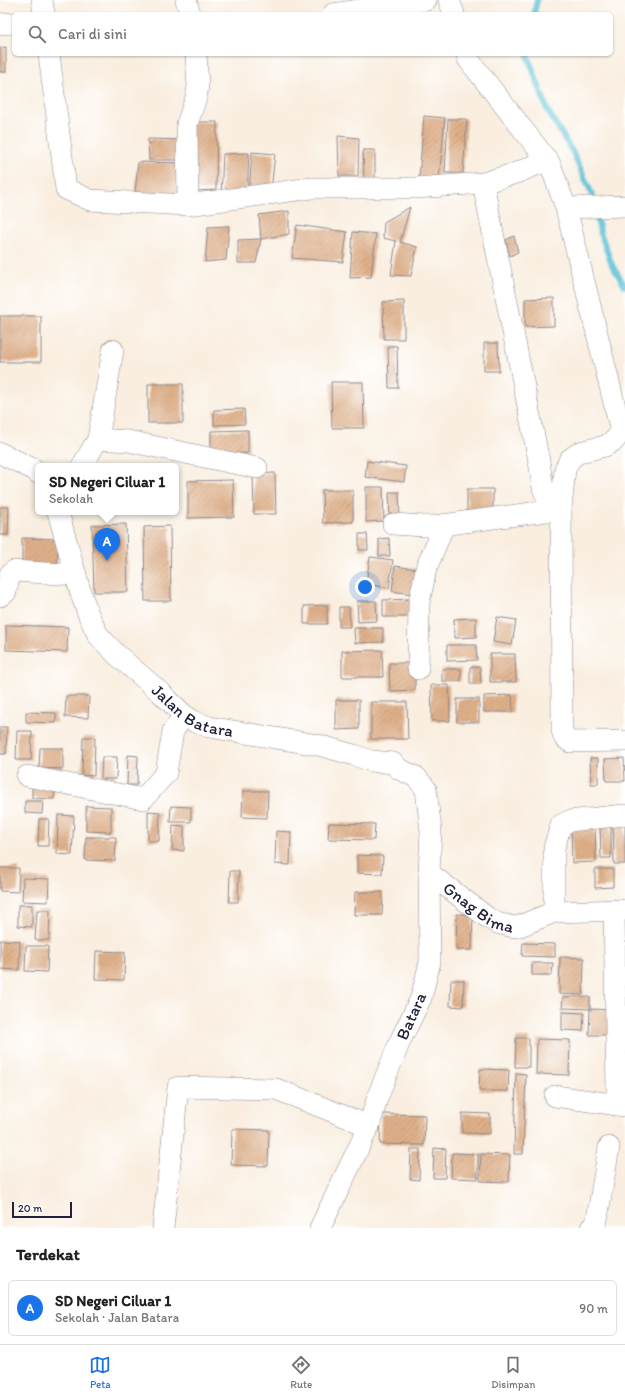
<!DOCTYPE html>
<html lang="id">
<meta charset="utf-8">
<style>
body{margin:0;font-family:Itim,sans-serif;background:#f2f2f2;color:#202124}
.scale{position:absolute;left:12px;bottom:10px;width:60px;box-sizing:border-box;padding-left:4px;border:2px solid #22223b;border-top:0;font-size:11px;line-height:14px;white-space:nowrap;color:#22223b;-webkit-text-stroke:3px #fff;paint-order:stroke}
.you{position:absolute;left:365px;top:587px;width:14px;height:14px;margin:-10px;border:3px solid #fff;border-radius:50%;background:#1a73e8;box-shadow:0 0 0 6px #1a73e833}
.badge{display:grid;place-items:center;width:26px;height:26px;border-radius:50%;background:#1a73e8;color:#fff;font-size:13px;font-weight:700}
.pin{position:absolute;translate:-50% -33px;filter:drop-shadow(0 1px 2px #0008)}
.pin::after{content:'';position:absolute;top:21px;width:14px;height:12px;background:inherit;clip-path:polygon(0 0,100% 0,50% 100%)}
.popup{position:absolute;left:35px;top:463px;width:144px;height:52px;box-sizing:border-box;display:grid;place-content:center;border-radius:6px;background:#fff;filter:drop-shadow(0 1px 3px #0005);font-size:13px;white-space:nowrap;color:#757577}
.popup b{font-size:15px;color:#202124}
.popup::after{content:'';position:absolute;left:50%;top:100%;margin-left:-8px;border:8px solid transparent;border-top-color:#fff}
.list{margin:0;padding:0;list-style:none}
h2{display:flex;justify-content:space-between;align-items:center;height:52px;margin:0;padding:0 16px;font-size:17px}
h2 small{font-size:13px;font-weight:400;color:#757577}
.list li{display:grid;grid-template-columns:26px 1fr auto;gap:12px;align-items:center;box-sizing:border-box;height:56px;margin:0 8px 8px;padding:0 8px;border:1px solid #e0e0e0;border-radius:6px}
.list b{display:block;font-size:15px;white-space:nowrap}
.list p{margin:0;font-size:13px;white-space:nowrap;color:#757577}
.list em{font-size:13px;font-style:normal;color:#757577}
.icon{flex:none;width:22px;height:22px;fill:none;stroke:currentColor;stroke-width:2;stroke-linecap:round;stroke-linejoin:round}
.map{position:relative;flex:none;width:625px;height:1228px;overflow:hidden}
.search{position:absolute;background:#fff;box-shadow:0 1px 3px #0004;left:12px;right:12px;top:12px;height:44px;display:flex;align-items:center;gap:10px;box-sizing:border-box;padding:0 14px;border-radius:6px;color:#757577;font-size:15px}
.sheet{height:116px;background:#fff}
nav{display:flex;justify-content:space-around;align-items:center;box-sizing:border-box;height:56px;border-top:1px solid #e0e0e0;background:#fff;font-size:11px;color:#757577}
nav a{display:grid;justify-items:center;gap:2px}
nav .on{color:#1a73e8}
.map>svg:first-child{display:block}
</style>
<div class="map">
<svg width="625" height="1228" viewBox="0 0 625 1228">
<defs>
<pattern id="building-hatch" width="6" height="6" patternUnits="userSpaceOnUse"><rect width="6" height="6" fill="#dfb089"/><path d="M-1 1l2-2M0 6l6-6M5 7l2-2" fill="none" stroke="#bf9777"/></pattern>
</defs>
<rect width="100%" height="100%" fill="#fff"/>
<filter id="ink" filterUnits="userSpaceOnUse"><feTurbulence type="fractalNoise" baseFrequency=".025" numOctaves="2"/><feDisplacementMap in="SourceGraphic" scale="8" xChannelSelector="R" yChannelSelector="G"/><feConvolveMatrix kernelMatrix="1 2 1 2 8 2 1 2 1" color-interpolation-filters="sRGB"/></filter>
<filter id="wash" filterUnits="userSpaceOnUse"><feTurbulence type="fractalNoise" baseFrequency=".012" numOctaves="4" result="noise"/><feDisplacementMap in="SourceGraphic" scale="16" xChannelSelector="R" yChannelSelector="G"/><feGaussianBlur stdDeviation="0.9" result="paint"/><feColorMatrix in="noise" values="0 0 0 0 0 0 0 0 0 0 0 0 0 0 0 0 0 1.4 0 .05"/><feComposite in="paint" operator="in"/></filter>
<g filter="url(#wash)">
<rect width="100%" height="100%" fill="#f9eedf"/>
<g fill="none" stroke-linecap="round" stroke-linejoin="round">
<g stroke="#57c0d4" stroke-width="6">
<polyline points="534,14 537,0"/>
<polyline points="527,54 548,111 573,153 591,192 600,232 612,265 625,286"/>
</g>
</g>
<g id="blocks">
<g fill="url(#building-hatch)">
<polygon points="6,47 6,72 0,72 0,48"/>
<polygon points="424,116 445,118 439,180 419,179"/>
<polygon points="448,119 467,119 463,173 445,173"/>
<polygon points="191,122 217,122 216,190 192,191"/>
<polygon points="338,136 359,138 358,176 339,176"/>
<polygon points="148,139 185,140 184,160 149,160"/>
<polygon points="363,150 375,150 375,179 364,179"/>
<polygon points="252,152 275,154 271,191 249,191"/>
<polygon points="249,153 247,197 221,197 223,154"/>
<polygon points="138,162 185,163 183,194 135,194"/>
<polygon points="410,207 400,242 417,247 411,276 391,275 396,241 383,238 384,222"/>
<polygon points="289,211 289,234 261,239 256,263 238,263 238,240 261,239 259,215"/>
<polygon points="297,225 347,232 343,262 292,258"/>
<polygon points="229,226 226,260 205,262 208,227"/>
<polygon points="353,232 376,234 371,277 350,278"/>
<polygon points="514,236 518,252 510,256 506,240"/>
<polygon points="554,298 554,326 525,327 525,299"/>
<polygon points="404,301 404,339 384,339 383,302"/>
<rect x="0" y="316" width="41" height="46"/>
<polygon points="484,343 498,343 499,371 484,371"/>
<polygon points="388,346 397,346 398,388 389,388"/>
<polygon points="331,382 363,382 364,428 332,428"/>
<rect x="148" y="384" width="35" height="39"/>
<polygon points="244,409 245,424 214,425 214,410"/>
<polygon points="248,430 248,453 211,454 211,431"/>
<polygon points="367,461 406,466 404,482 365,477"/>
<polygon points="275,473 276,514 254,514 253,474"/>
<polygon points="233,480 234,517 188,518 188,481"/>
<polygon points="366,487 383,487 384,521 366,522"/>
<polygon points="467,489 493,489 493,516 467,517"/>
<polygon points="322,490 353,490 353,522 323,523"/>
<polygon points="389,492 399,492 400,520 390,520"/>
<polygon points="0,507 9,507 8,535 0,535"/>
<polygon points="126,524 128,592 94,592 92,525"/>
<polygon points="170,526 171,601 145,601 144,527"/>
<polygon points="359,534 367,534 368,550 359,550"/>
<polygon points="22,538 58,539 57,567 22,566"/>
<polygon points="389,538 390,556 379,556 379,539"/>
<polygon points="370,557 393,560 389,588 366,584"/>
<polygon points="395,566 423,570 419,595 392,591"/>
<polygon points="415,599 415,617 383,617 383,600"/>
<polygon points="357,601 376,601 377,621 358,622"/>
<polygon points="327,605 327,624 304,624 304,606"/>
<polygon points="339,607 349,607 350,627 339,627"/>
<polygon points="497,617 516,620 512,645 493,642"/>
<polygon points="476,618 476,637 455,638 454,619"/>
<polygon points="6,625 68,627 67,652 6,650"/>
<polygon points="354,628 383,628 383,642 355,643"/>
<polygon points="447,645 476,645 477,660 447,661"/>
<polygon points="382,650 383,677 342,677 342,651"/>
<polygon points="490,654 515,654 516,682 490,682"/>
<polygon points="389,663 415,663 415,690 390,691"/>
<polygon points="470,667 480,667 481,684 470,684"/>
<rect x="442" y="669" width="19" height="12"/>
<polygon points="431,685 449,685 450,721 432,721"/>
<polygon points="512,695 513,712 484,712 484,696"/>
<polygon points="66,696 89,696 88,718 65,717"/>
<rect x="457" y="699" width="22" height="23"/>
<polygon points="336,700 359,700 359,729 336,730"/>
<polygon points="371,702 407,702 408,739 371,739"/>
<polygon points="26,712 56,713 56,723 26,722"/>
<polygon points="0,727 7,727 6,754 0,754"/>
<polygon points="17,731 32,731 31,760 16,760"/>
<polygon points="83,737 95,737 94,776 82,775"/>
<polygon points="40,748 63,748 63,769 39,768"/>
<polygon points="128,755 138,756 137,785 127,785"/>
<polygon points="102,757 117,757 116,779 101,779"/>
<polygon points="590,758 598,758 598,784 591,784"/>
<polygon points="624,758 625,781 606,781 605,759"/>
<polygon points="32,785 55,786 54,799 32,798"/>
<polygon points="243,791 268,791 267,818 242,817"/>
<polygon points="25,801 43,801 42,814 25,813"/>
<polygon points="86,806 111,807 111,832 86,831"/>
<polygon points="171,806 191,807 191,822 170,822"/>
<polygon points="148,811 160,812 159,841 148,841"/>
<polygon points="58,815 74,816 72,855 57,854"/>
<polygon points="39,819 49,819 48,846 38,846"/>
<polygon points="613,821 625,821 625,864 614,864"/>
<polygon points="329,823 375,824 374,840 328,839"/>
<polygon points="173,825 184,826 184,851 172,850"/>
<polygon points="600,825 611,825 611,858 601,858"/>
<polygon points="595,826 596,862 572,863 571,827"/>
<polygon points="276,831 291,832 290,865 275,864"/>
<polygon points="86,837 116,837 115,861 85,860"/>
<polygon points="357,855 383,856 382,874 357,873"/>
<polygon points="0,868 19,868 18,892 0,891"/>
<polygon points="595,869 613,869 613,887 595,888"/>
<polygon points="230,871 239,871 238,902 229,902"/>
<polygon points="23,878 49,879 48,902 22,901"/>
<polygon points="355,892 383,892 382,915 354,915"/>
<polygon points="18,905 32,905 32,927 18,926"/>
<polygon points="37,910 50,910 49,940 35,940"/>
<polygon points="457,914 473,915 472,950 456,950"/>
<polygon points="0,940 20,941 19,970 0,969"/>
<polygon points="523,943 555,944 555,957 522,956"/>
<polygon points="26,946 48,946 47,972 25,971"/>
<polygon points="96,951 125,952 124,980 95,979"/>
<polygon points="560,957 584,958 583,995 559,994"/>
<polygon points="532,963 553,963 552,975 532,975"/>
<polygon points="451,980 464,980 463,1007 450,1006"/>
<polygon points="563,997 590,997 590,1009 613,1010 612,1035 589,1035 590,1009 562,1008"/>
<polygon points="562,1012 584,1013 583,1031 562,1030"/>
<polygon points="516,1038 529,1038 529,1067 515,1067"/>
<polygon points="537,1039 570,1040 569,1075 536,1074"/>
<polygon points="480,1069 509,1070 508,1091 479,1091"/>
<polygon points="516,1073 526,1074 523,1154 514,1154"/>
<polygon points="462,1113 490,1114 490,1134 462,1133"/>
<polygon points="381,1114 425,1115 424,1145 380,1144"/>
<polygon points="232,1129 269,1130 268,1166 231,1165"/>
<polygon points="434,1148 446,1149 445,1178 433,1178"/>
<polygon points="411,1149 420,1149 419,1180 410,1179"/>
<polygon points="452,1153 478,1154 478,1179 451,1178"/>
<polygon points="481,1154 510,1155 509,1182 480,1181"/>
</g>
</g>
</g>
<g filter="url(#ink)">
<use href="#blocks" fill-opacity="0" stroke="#8e888d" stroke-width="1"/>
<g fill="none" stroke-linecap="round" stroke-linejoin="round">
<defs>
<g id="minor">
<polyline points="42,0 44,14"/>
<polyline points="186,0 190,14"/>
<polyline points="449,0 454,14"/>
<polyline points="333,14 426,0"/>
<polyline points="0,24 14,23"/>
<polyline points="49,54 66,189 90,200 188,205 311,188 416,188 483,183 516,173 548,160"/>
<polyline points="467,54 468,59 550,164 566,208 621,431 615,440 605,446 580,452 570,459 565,469 561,509 562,730 564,737 570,742 625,741"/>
<polyline points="483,183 539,461 543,488 552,509"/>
<polyline points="188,205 187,124 196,98 198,86 196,54"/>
<polyline points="566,208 625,206"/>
<polyline points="98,439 128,441 257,468"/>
<polyline points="0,453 35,470 38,473"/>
<polyline points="82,466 98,439 113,350"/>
<path id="s1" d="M58,512L81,594L89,616L98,635L116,654L160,692L184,715L195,722L209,727L318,745L354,755L371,761L393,763L399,769L416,777L426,789L431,831L429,873L430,962L421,998L400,1041L378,1096L369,1126L320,1228"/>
<polyline points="393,524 424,526 435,526 561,509"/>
<polyline points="0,596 6,592 10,574 14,571 76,575"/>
<polyline points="418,669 419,603 426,569 444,525"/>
<polyline points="27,776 143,799 166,773 173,731 184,715"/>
<path id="s2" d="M429,873L488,918L497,923L514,927L520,926L554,912L625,910"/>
<polyline points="614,911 617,1090 616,1105"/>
<polyline points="554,912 554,848 561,825 569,821 625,815"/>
<polyline points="555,1096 625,1106"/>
<polyline points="163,1228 178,1087 276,1089 369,1126"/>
<polyline points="591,1228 596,1225 609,1147"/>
</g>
</defs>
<use href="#minor" stroke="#8e888d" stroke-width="22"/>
<use href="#minor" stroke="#fff" stroke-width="21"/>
</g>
</g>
<g text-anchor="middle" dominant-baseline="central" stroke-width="3" stroke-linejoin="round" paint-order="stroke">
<g font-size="17" fill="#22223b" stroke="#fff">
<text stroke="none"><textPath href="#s1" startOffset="253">Jalan Batara</textPath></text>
<text stroke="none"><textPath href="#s2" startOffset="61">Gnag Bima</textPath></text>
<text transform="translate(411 1016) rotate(-66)">Batara</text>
</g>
</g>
</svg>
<div class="scale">20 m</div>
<div class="you"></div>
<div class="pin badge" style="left:107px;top:561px">A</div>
<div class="popup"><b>SD Negeri Ciluar 1</b>Sekolah</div>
<div class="search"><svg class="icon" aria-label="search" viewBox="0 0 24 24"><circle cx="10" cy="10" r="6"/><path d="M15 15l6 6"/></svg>Cari di sini</div>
</div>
<section class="sheet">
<h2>Terdekat<small></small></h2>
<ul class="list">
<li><span class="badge">A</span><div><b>SD Negeri Ciluar 1</b><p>Sekolah · Jalan Batara</p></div><em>90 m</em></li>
</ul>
</section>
<nav>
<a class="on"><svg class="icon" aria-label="map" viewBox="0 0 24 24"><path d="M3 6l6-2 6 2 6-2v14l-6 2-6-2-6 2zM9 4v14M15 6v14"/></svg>Peta</a>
<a><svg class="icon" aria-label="directions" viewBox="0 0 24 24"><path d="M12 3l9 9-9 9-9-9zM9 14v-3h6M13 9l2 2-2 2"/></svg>Rute</a>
<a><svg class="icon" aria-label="saved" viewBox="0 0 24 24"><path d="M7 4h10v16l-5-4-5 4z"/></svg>Disimpan</a>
</nav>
